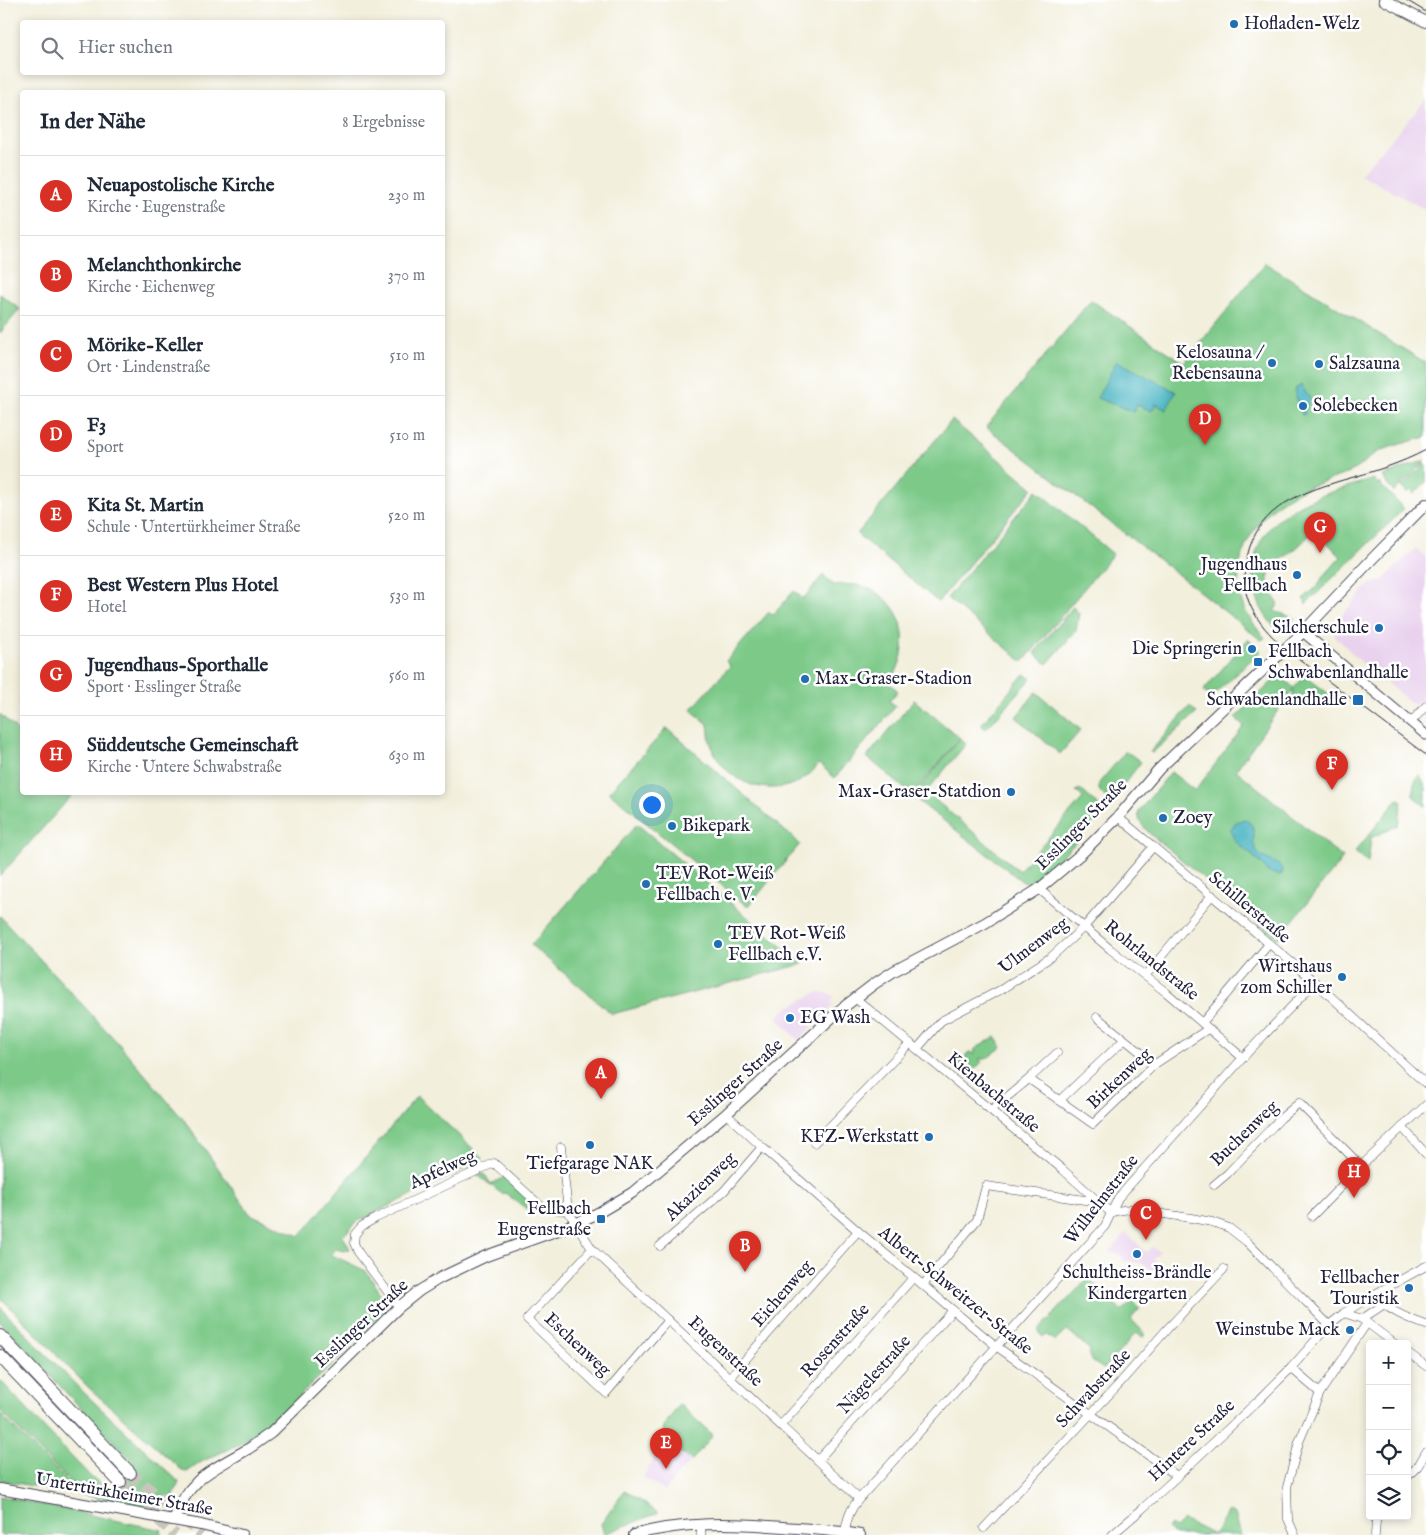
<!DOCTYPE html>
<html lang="de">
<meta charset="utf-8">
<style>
body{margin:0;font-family:"IM FELL English",serif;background:#f6f6f7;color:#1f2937}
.controls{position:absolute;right:15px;bottom:15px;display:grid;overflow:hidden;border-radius:5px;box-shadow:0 2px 8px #0003}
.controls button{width:45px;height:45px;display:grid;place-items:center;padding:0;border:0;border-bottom:1px solid #e0e1e3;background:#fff;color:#1f2937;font:25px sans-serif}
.you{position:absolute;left:651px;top:804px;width:18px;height:18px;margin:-12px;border:4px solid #fff;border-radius:50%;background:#1a73e8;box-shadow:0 0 0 8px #1a73e833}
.badge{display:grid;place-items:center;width:32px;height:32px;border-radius:50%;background:#d93025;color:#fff;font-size:16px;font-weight:700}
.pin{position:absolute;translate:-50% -41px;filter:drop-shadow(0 1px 2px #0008)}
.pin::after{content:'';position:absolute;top:26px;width:18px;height:15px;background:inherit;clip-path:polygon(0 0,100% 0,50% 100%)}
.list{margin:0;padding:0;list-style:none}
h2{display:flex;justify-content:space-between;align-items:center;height:65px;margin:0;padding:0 20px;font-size:21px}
h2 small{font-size:16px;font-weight:400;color:#747a83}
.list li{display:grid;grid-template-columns:32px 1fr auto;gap:15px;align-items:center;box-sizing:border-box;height:80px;padding:0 20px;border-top:1px solid #e0e1e3}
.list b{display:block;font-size:19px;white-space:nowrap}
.list p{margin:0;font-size:16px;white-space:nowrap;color:#747a83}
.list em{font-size:16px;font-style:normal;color:#747a83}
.icon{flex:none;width:28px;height:28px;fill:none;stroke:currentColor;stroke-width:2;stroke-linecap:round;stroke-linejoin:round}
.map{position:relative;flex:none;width:1426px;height:1535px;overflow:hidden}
.search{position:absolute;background:#fff;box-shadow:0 2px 8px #0003;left:20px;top:20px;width:425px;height:55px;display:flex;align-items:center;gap:12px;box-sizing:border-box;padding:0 18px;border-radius:5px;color:#747a83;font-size:19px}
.panel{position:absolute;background:#fff;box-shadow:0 2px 8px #0003;left:20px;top:90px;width:425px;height:705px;border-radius:5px}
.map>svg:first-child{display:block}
</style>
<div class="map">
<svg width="1426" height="1535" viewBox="0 0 1426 1535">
<rect width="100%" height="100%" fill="#fff"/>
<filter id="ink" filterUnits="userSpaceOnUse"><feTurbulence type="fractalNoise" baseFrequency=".02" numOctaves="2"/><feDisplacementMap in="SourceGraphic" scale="10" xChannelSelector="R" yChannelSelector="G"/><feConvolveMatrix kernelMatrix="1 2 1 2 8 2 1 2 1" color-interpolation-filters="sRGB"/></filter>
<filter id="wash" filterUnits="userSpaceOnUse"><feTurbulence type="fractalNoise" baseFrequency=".0096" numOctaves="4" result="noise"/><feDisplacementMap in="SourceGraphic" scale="20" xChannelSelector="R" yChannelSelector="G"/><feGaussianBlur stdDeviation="1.12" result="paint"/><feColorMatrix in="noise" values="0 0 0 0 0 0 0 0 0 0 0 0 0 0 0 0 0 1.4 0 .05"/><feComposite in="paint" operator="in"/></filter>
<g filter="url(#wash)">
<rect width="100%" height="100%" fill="#f2efdc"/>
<g fill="#e9d2ee">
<polygon points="1426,100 1426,210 1360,174"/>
<polygon points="1416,548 1426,558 1426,695 1415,706 1359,660 1337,638 1332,630 1332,626 1370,584 1383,580"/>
<polygon points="817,992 822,992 830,994 834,997 831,1002 834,1005 798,1040 778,1019 780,1014 789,1007"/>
<polygon points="1126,1233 1146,1252 1153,1247 1160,1252 1153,1259 1162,1269 1157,1274 1142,1263 1122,1260 1123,1257 1110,1251"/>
<polygon points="664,1441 692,1460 674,1479 665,1491 643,1477"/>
</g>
<g fill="#7cc988" stroke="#4f7662">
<path d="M1265,263L1426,363V437C1410,442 1393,445 1378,452C1369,456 1363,466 1354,470C1332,481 1308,484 1287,498C1251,520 1226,568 1245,610C1250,620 1257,629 1265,638L1261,640L1162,562L986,427L1091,300L1184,363Z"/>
<polygon points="0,294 20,309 0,333"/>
<polygon points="952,420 1033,488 938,602 857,534"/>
<polygon points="1426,460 1394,492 1388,486 1383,476"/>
<polygon points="1424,464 1426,466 1426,482 1414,494 1410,490 1407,493 1401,487"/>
<path d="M1374,479L1377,484L1379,483L1404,509L1306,604L1304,598L1318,586L1322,578L1341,557L1317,532L1314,531C1306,538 1299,547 1290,553C1268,569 1259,579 1279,604L1274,611L1295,618L1286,625L1274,626C1261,613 1253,593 1253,574C1254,509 1324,494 1374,479Z"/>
<polygon points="1037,490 1113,554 1023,662 947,598"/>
<path d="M823,575L834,585C844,584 855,584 865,587C907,602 914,650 889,683L898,691L889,701L896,706L835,778L819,764C814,770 808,776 802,780C769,799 725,783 712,747C709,740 709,732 708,724L691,710L730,666L726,661L769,612L773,615L794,591L803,599Z"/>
<polygon points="1073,607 1079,613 1076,631 1047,664 1034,653"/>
<polygon points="1248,639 1261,651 1211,697 1203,691"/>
<polygon points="1024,674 1031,679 986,729 981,725"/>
<path d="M1279,675L1294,688L1305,676L1341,703L1340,705C1338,703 1336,701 1333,700C1325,695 1307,700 1301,706L1293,700V689L1236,770L1343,858L1278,939L1150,834C1144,827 1137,822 1139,811L1171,772L1195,791L1244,726L1235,718Z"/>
<polygon points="1036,692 1081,730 1060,754 1016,717"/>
<polygon points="914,700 960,738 912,795 867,757"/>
<polygon points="1190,706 1197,713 1152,753 1150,752"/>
<polygon points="0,714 22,735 22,792 74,793 0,876"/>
<polygon points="667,728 800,844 748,907 609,792"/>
<path d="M960,738L966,744L926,792L1019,871L1083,798L1076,791L1080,789L1098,805L1100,808C1101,825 1043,873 1028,883L1023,882L913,797Z"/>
<path d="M1126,751L1141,762L1112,800C1104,797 1097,792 1099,783Z"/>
<path d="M1420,775L1426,788V800L1424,801L1426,803V807L1413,796C1412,789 1414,779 1420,775Z"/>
<polygon points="1398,799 1401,800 1402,802 1398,825 1371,838 1368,863 1355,852"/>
<polygon points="637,824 803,964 612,1014 531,945"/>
<polygon points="0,916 118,1043 188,1125 250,1214 300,1236 417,1096 483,1158 480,1162 358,1221 343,1236 350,1249 344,1251 335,1249 332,1255 366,1271 384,1298 386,1309 336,1361 275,1419 244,1442 203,1461 187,1472 183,1471 88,1387 0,1297"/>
<polygon points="995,1037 1002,1047 986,1059 979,1059 982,1062 969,1075 956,1064 970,1052 974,1055 975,1049"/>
<polygon points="479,1172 485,1175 491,1184 506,1176 538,1207 531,1212 505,1193 502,1194 475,1173"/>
<path d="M1088,1278L1122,1311L1133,1301L1140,1308L1131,1319L1146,1335L1143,1337L1136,1333L1104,1369C1096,1364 1086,1360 1090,1350L1070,1332L1066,1331L1055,1341L1047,1335L1043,1337L1038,1331Z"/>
<path d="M0,1307L79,1388L179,1482C173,1497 171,1509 152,1509L83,1495L0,1411V1380L45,1429L91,1477L108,1488L118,1489L134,1473L133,1461L103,1432L0,1322Z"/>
<polygon points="679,1404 713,1435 692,1460 662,1440 664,1426"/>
<polygon points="0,1414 81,1495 0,1480"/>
<polygon points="625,1490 658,1513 604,1534 601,1524"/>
<polygon points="0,1496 162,1530 160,1535 0,1535"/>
<polygon points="1229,1511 1235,1514 1241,1535 1175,1535 1167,1529 1170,1525 1175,1528 1183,1520 1214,1535"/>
</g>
<g fill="#45b3c1" stroke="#346a7e">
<polygon points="1117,361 1176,392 1166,410 1156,404 1152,411 1137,405 1134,412 1097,398"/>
<polygon points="1301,385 1310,399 1304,412 1305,414 1302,415 1294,390"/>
<path d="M1245,819C1261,830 1250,837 1255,848C1261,862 1275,858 1283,870L1282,874L1278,875L1267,872L1262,864L1235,841L1230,830L1236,822Z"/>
</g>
</g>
<g filter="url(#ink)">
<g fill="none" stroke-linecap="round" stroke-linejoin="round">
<g stroke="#c8c6bc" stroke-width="12" stroke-dasharray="12 6" stroke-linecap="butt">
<polyline points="130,1473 202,1535"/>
<polyline points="120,1482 175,1535"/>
</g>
<defs>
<g id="minor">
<polyline points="1411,722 1426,706"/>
<polyline points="1118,817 1315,982 1426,1084"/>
<polyline points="1039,889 1110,949 1167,993 1243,1058"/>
<polyline points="1146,975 1212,895"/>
<polyline points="855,998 1062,1169 1110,1212 1130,1209 1191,1218 1212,1222 1229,1228 1247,1242 1329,1325"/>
<polyline points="1097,1017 1155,1064"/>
<polyline points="1202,1023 1269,944"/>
<polyline points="917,1049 941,1021 1002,989 1051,957 1085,926 1153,847"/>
<polyline points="1029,1079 1093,1124 1155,1064 1208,1029"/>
<polyline points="1060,1100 1124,1040"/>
<polyline points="991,1110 1029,1079 1057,1053"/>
<polyline points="726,1114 762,1147 858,1231 996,1346 1177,1476"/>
<polyline points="1402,1127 1426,1154"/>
<polyline points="814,1143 910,1043"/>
<polyline points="561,1147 568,1211"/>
<polyline points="1214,1185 1227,1174 1281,1118 1299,1103 1361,1166"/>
<polyline points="1312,1216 1361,1166 1426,1105"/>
<polyline points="660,1246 724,1191 762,1147"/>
<polyline points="592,1249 527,1319 606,1393 668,1320"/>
<polyline points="923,1285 977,1220 986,1186 1099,1202"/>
<path d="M1373,1295C1388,1310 1406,1318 1426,1325"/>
<polyline points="399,1307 358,1252 354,1243 355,1234 362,1226 376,1218 494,1163 543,1208 568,1211 592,1249 859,1499"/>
<polyline points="1344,1313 1362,1319 1395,1344"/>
<polyline points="1362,1319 1383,1305"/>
<polyline points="1407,1352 1426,1366"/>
<polyline points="1291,1368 1320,1393"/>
<polyline points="730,1377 858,1231"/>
<polyline points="781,1425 913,1278"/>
<polyline points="818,1460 953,1310"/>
<polyline points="1407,1477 1418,1466 1426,1452"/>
<polyline points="984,1528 1119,1384 1168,1328 1224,1269"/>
<path d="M845,1532C847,1519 850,1509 859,1499L1105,1226L1118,1198L1249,1051L1315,982"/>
<polyline points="701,1535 701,1524"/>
<polyline points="1112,1535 1141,1510 1260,1399 1291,1368 1329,1325 1344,1313 1373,1295 1426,1266"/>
<polyline points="1295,1535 1288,1519 1287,1487 1299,1442 1320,1393 1367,1323"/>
<polyline points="1375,1535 1376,1521 1378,1516"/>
</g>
<polyline id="tertiary" points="1303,632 1426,735"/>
<g id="secondary">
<polyline points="1384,0 1426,22"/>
<polyline points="0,1489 201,1525 242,1535"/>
<path d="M174,1520C188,1478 212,1470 248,1449C256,1444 263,1438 271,1433L399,1307L419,1291L440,1278L486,1256L575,1224L598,1213L632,1193L726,1114L840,1010L874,984L894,971L985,923L1039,889L1082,853L1118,817L1159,769L1303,632L1373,558L1426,504"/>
<path d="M634,1535C682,1521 734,1523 783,1527C809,1529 834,1530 860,1535"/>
</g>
<g id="trunk">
<polyline points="0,1336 130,1473"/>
<polyline points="0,1356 120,1482"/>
</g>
</defs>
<use href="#minor" stroke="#414153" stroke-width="9"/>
<use href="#tertiary" stroke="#414153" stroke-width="11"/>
<use href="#secondary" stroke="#414153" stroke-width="12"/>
<use href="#trunk" stroke="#414153" stroke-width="14"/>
<use href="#minor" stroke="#fff" stroke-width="8"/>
<use href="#tertiary" stroke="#fff" stroke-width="9"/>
<use href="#secondary" stroke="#fff" stroke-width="10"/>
<use href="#trunk" stroke="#fff" stroke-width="12"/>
<g stroke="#22223b" stroke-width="1">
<polyline points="1406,0 1426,12"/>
<path d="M1426,450C1400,464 1372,472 1343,480C1294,495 1253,509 1245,568C1240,602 1262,629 1286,649L1426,755"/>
</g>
</g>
</g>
<g fill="#1f6fb2" stroke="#fff" stroke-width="2">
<circle cx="1234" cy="24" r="5"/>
<circle cx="1272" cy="363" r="5"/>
<circle cx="1319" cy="364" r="5"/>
<circle cx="1303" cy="406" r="5"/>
<circle cx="1297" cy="575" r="5"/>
<circle cx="1379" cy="628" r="5"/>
<circle cx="1252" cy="649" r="5"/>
<rect x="1253" y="657" width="10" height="10" rx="2.5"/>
<circle cx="805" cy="679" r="5"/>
<rect x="1352" y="694" width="12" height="12" rx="2.5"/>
<circle cx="1011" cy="792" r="5"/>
<circle cx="1163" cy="818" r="5"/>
<circle cx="672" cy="826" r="5"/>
<circle cx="646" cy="884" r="5"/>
<circle cx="718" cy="944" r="5"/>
<circle cx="1342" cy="977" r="5"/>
<circle cx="790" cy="1018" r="5"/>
<circle cx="929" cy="1137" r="5"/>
<circle cx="590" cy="1145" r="5"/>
<rect x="596" y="1214" width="10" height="10" rx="2.5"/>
<circle cx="1137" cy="1254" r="5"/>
<circle cx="1409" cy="1288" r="5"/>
<circle cx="1350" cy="1330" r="5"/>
</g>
<g text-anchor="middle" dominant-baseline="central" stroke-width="5" stroke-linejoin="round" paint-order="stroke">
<g font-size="18" fill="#22223b" stroke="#fff" text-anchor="end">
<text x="1244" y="24" text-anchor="start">Hofladen-Welz</text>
<text x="1262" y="353">Kelosauna /<tspan x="1262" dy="21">Rebensauna</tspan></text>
<text x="1329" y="364" text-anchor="start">Salzsauna</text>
<text x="1313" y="406" text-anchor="start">Solebecken</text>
<text x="1287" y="565">Jugendhaus<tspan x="1287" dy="21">Fellbach</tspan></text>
<text x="1369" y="628">Silcherschule</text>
<text x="1242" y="649">Die Springerin</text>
<text x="1268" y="652" text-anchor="start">Fellbach<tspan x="1268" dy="21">Schwabenlandhalle</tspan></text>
<text x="815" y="679" text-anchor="start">Max-Graser-Stadion</text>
<text x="1347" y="700">Schwabenlandhalle</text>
<text x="1001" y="792">Max-Graser-Statdion</text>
<text x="1173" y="818" text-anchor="start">Zoey</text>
<text x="682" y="826" text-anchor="start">Bikepark</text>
<text x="656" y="874" text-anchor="start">TEV Rot-Weiß<tspan x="656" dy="21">Fellbach e. V.</tspan></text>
<text x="728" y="934" text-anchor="start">TEV Rot-Weiß<tspan x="728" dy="21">Fellbach e.V.</tspan></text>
<text x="1332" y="967">Wirtshaus<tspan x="1332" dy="21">zom Schiller</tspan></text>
<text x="800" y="1018" text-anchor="start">EG Wash</text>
<text x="919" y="1137">KFZ-Werkstatt</text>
<text x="590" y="1164" text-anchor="middle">Tiefgarage NAK</text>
<text x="591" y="1209">Fellbach<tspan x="591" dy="21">Eugenstraße</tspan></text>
<text x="1137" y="1273" text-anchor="middle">Schultheiss-Brändle<tspan x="1137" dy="21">Kindergarten</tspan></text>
<text x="1399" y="1278">Fellbacher<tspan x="1399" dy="21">Touristik</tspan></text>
<text x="1340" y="1330">Weinstube Mack</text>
</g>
<g font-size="18" fill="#22223b" stroke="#fff">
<text transform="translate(1082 825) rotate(-45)">Esslinger Straße</text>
<text transform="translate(1249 908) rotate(40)">Schillerstraße</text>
<text transform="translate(1034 946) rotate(-37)">Ulmenweg</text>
<text transform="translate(1151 961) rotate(39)">Rohrlandstraße</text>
<text transform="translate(1120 1079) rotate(-43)">Birkenweg</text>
<text transform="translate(736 1083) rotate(-42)">Esslinger Straße</text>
<text transform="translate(993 1093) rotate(40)">Kienbachstraße</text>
<text transform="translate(1245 1134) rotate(-44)">Buchenweg</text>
<text transform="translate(443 1170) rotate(-25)">Apfelweg</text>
<text transform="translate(701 1187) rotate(-44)">Akazienweg</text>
<text transform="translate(1102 1200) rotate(-52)">Wilhelmstraße</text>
<text transform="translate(955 1291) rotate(39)">Albert-Schweitzer-Straße</text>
<text transform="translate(783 1294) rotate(-49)">Eichenweg</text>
<text transform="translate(362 1324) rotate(-43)">Esslinger Straße</text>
<text transform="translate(836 1341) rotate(-48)">Rosenstraße</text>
<text transform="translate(577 1345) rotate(43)">Eschenweg</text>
<text transform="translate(725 1352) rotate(43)">Eugenstraße</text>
<text transform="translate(875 1375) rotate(-48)">Nägelestraße</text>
<text transform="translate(1094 1389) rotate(-47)">Schwabstraße</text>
<text transform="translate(1192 1441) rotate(-43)">Hintere Straße</text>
<text transform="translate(124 1495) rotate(10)">Untertürkheimer Straße</text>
</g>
</g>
</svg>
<div class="controls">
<button>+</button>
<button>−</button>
<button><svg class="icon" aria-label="locate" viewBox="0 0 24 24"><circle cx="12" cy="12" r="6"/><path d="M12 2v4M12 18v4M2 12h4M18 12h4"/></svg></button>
<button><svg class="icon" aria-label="layers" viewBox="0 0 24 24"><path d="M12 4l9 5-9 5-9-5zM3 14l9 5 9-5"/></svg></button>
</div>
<div class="you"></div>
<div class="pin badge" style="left:601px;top:1099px">A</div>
<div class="pin badge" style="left:745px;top:1272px">B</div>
<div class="pin badge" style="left:1146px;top:1240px">C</div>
<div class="pin badge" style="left:1205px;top:445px">D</div>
<div class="pin badge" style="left:666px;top:1469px">E</div>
<div class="pin badge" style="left:1332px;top:790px">F</div>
<div class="pin badge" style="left:1320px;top:553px">G</div>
<div class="pin badge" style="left:1354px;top:1198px">H</div>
<div class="search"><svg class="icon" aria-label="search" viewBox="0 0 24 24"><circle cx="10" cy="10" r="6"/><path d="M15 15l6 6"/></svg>Hier suchen</div>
<section class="panel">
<h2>In der Nähe<small>8 Ergebnisse</small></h2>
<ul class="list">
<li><span class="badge">A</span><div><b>Neuapostolische Kirche</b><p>Kirche · Eugenstraße</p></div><em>230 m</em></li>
<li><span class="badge">B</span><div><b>Melanchthonkirche</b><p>Kirche · Eichenweg</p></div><em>370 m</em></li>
<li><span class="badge">C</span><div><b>Mörike-Keller</b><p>Ort · Lindenstraße</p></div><em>510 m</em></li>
<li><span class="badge">D</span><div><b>F3</b><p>Sport</p></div><em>510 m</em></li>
<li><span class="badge">E</span><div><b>Kita St. Martin</b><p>Schule · Untertürkheimer Straße</p></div><em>520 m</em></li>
<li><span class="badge">F</span><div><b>Best Western Plus Hotel</b><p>Hotel</p></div><em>530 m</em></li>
<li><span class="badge">G</span><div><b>Jugendhaus-Sporthalle</b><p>Sport · Esslinger Straße</p></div><em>560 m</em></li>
<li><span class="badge">H</span><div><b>Süddeutsche Gemeinschaft</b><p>Kirche · Untere Schwabstraße</p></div><em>630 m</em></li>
</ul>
</section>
</div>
